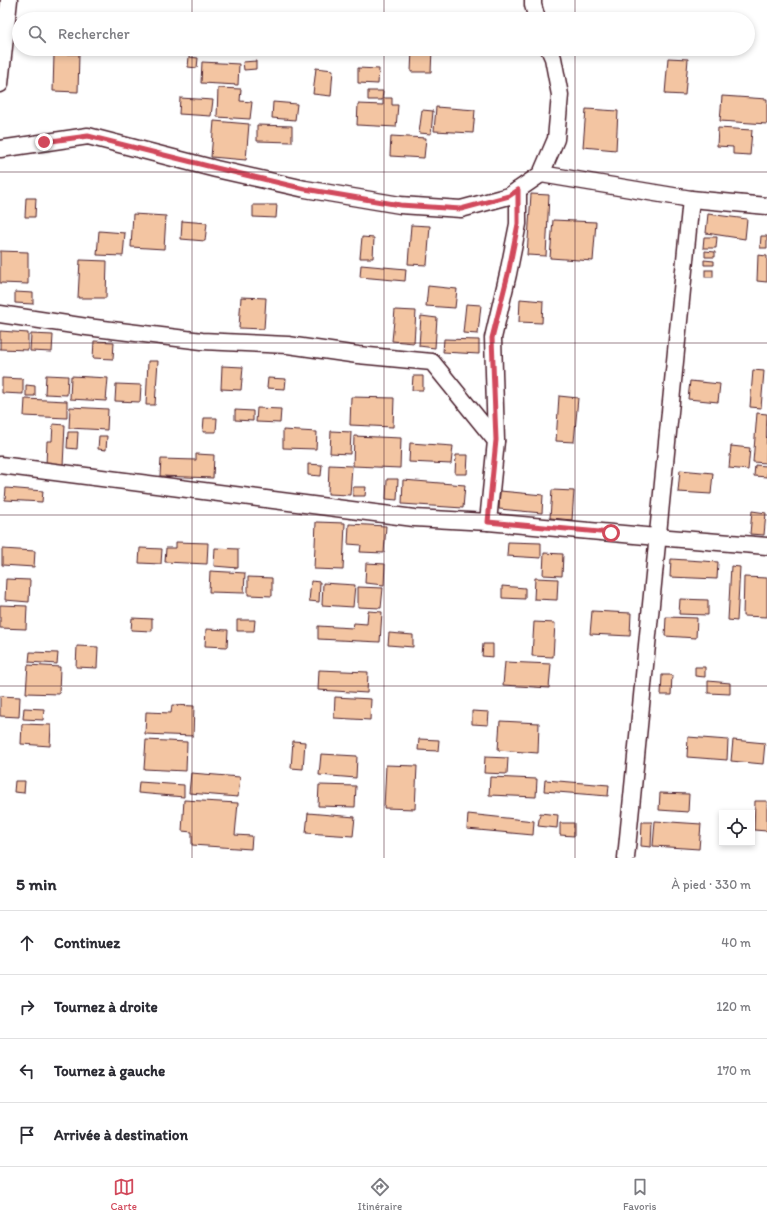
<!DOCTYPE html>
<html lang="fr">
<meta charset="utf-8">
<style>
body{margin:0;font-family:Itim,sans-serif;background:#f7f7f7;color:#2b2b33}
.controls{position:absolute;right:12px;bottom:12px;display:grid;overflow:hidden;border-radius:0px;box-shadow:0 2px 6px #0003}
.controls button{width:36px;height:36px;display:grid;place-items:center;padding:0;border:0;border-bottom:1px solid #e1e1e2;background:#fff;color:#2b2b33;font:20px sans-serif}
.stop{position:absolute;width:12px;height:12px;margin:-9px;border:3px solid #d1495b;border-radius:50%;background:#fff}
.stop.end{background:#d1495b;border-color:#fff;box-shadow:0 1px 4px #0008}
.list{margin:0;padding:0;list-style:none}
h2{display:flex;justify-content:space-between;align-items:center;height:52px;margin:0;padding:0 16px;font-size:17px}
h2 small{font-size:13px;font-weight:400;color:#7c7c81}
.list li{display:grid;grid-template-columns:26px 1fr auto;gap:12px;align-items:center;box-sizing:border-box;height:64px;padding:0 16px;border-top:1px solid #e1e1e2}
.list b{display:block;font-size:15px;white-space:nowrap}
.list em{font-size:13px;font-style:normal;color:#7c7c81}
.icon{flex:none;width:22px;height:22px;fill:none;stroke:currentColor;stroke-width:2;stroke-linecap:round;stroke-linejoin:round}
.map{position:relative;flex:none;width:767px;height:858px;overflow:hidden}
.search{position:absolute;background:#fff;box-shadow:0 2px 6px #0003;left:12px;right:12px;top:12px;height:44px;display:flex;align-items:center;gap:10px;box-sizing:border-box;padding:0 14px;border-radius:22px;color:#7c7c81;font-size:15px}
.sheet{height:308px;background:#fff}
nav{display:flex;justify-content:space-around;align-items:center;box-sizing:border-box;height:56px;border-top:1px solid #e1e1e2;background:#fff;font-size:11px;color:#7c7c81}
nav a{display:grid;justify-items:center;gap:2px}
nav .on{color:#d1495b}
.map>svg:first-child{display:block}
</style>
<div class="map">
<svg width="767" height="858" viewBox="0 0 767 858">
<rect width="100%" height="100%" fill="#fff"/>
<filter id="ink" filterUnits="userSpaceOnUse"><feTurbulence type="fractalNoise" baseFrequency=".025" numOctaves="2"/><feDisplacementMap in="SourceGraphic" scale="8" xChannelSelector="R" yChannelSelector="G"/><feConvolveMatrix kernelMatrix="1 2 1 2 8 2 1 2 1" color-interpolation-filters="sRGB"/></filter>
<g filter="url(#ink)">
<g fill="#f3c5a2" stroke="#4a1f2b">
<polygon points="368,13 428,17 428,19 368,19"/>
<polygon points="266,16 308,17 307,19 266,19"/>
<polygon points="188,49 203,49 203,54 188,53"/>
<polygon points="412,49 432,49 431,72 411,72"/>
<polygon points="54,54 79,54 78,92 53,91"/>
<polygon points="189,57 198,58 197,68 188,67"/>
<polygon points="668,58 688,59 685,95 665,94"/>
<polygon points="256,61 256,69 244,70 243,62"/>
<polygon points="202,62 239,64 238,85 201,83"/>
<polygon points="316,68 333,70 331,96 313,94"/>
<polygon points="358,68 379,69 378,84 358,83"/>
<polygon points="218,88 241,89 240,101 252,102 250,119 217,117"/>
<polygon points="368,91 383,91 382,100 368,100"/>
<polygon points="722,96 767,99 767,124 720,121"/>
<polygon points="180,98 213,100 211,116 179,114"/>
<polygon points="383,98 392,98 392,105 398,105 396,127 357,125 358,104 383,105"/>
<polygon points="273,102 297,104 295,120 272,118"/>
<polygon points="436,107 475,110 473,133 434,131"/>
<polygon points="586,109 618,111 616,150 583,147"/>
<polygon points="422,110 433,111 431,134 419,133"/>
<polygon points="214,121 249,124 246,160 211,157"/>
<polygon points="257,125 292,126 292,142 257,141"/>
<polygon points="718,128 752,130 750,155 733,154 733,147 717,146"/>
<polygon points="391,136 426,138 424,158 390,156"/>
<polygon points="531,194 549,195 546,256 527,255"/>
<polygon points="26,198 36,198 35,217 25,217"/>
<polygon points="253,205 277,205 276,218 253,217"/>
<polygon points="133,214 166,216 164,249 131,247"/>
<polygon points="708,214 747,219 745,239 706,233"/>
<polygon points="553,220 596,222 593,261 550,258"/>
<polygon points="182,221 207,223 205,241 181,239"/>
<polygon points="411,225 430,226 427,265 408,264"/>
<polygon points="99,231 125,233 123,256 97,255"/>
<polygon points="761,236 767,236 767,248 760,248"/>
<polygon points="362,237 374,238 373,258 360,258"/>
<polygon points="704,237 717,237 716,248 703,248"/>
<polygon points="0,251 28,252 28,284 0,283"/>
<polygon points="705,251 715,252 715,257 705,257"/>
<polygon points="758,255 767,256 767,282 757,281"/>
<polygon points="80,260 107,261 106,298 78,298"/>
<polygon points="704,260 714,261 714,265 704,265"/>
<polygon points="361,265 406,269 405,281 360,277"/>
<rect x="705" y="270" width="8" height="7"/>
<polygon points="428,286 457,289 455,308 426,306"/>
<polygon points="15,292 33,293 33,304 15,303"/>
<polygon points="241,297 266,298 264,329 239,328"/>
<polygon points="520,299 543,301 542,323 519,322"/>
<polygon points="466,304 481,305 478,334 463,333"/>
<polygon points="395,310 416,311 414,343 392,341"/>
<polygon points="421,316 437,318 435,348 419,346"/>
<polygon points="0,331 28,333 28,350 0,349"/>
<polygon points="31,334 53,335 52,352 30,351"/>
<polygon points="444,339 479,340 479,354 443,352"/>
<polygon points="94,341 114,342 113,359 93,358"/>
<polygon points="148,361 158,361 155,405 146,405"/>
<polygon points="222,366 243,367 241,390 221,389"/>
<polygon points="753,370 764,371 761,408 750,407"/>
<polygon points="46,375 68,376 67,395 45,394"/>
<polygon points="71,376 108,378 106,401 70,399"/>
<polygon points="413,376 423,376 423,390 412,390"/>
<polygon points="2,378 23,379 23,394 2,393"/>
<polygon points="268,378 286,379 285,389 267,388"/>
<polygon points="690,381 720,384 718,402 688,399"/>
<polygon points="116,384 141,385 140,402 115,401"/>
<polygon points="26,385 35,386 35,396 26,396"/>
<polygon points="559,396 578,398 574,442 556,441"/>
<polygon points="351,397 394,398 393,427 350,425"/>
<polygon points="25,399 67,401 67,418 24,416"/>
<polygon points="70,407 108,409 107,430 69,428"/>
<polygon points="257,408 281,409 280,423 256,422"/>
<polygon points="235,410 253,411 253,421 235,420"/>
<polygon points="757,413 767,414 766,463 753,462"/>
<polygon points="204,418 217,418 216,432 203,432"/>
<polygon points="53,424 65,425 63,466 46,465 47,441 52,441"/>
<polygon points="283,430 317,432 316,449 283,448"/>
<polygon points="331,431 351,432 350,454 330,453"/>
<polygon points="68,432 78,432 77,449 67,448"/>
<polygon points="99,436 107,436 106,450 98,449"/>
<polygon points="354,436 401,438 400,468 353,466"/>
<polygon points="410,443 453,446 451,464 409,462"/>
<polygon points="731,446 750,448 748,470 729,468"/>
<polygon points="196,454 214,455 213,478 160,476 161,459 196,460"/>
<polygon points="456,455 468,455 467,474 455,474"/>
<polygon points="308,464 322,465 321,476 308,475"/>
<polygon points="329,465 352,466 350,495 328,494"/>
<polygon points="755,465 767,466 767,477 754,476"/>
<polygon points="680,470 713,473 711,494 678,492"/>
<polygon points="387,479 398,479 397,500 386,499"/>
<polygon points="403,480 465,485 463,508 402,504"/>
<polygon points="353,487 366,487 365,496 353,496"/>
<polygon points="6,488 43,491 42,502 5,500"/>
<polygon points="552,490 574,491 572,520 550,518"/>
<polygon points="500,491 543,495 542,513 499,509"/>
<polygon points="752,511 766,513 764,535 750,534"/>
<polygon points="316,522 345,523 343,570 314,569"/>
<polygon points="349,524 386,526 384,553 360,552 361,545 348,544"/>
<polygon points="176,542 208,543 207,564 165,562 166,548 176,548"/>
<polygon points="508,542 541,543 541,558 507,556"/>
<polygon points="140,548 162,549 161,564 139,563"/>
<polygon points="215,548 238,549 238,568 214,566"/>
<polygon points="2,549 35,551 34,567 2,565"/>
<polygon points="544,553 563,554 562,576 543,575"/>
<polygon points="671,559 718,562 717,579 670,577"/>
<polygon points="366,563 385,564 384,585 365,583"/>
<polygon points="731,566 740,567 737,621 728,620"/>
<polygon points="210,571 245,573 244,593 209,592"/>
<polygon points="248,577 272,578 272,596 248,595"/>
<polygon points="744,577 767,578 767,617 743,616"/>
<polygon points="535,578 558,579 557,600 534,599"/>
<polygon points="6,579 30,580 29,602 5,600"/>
<polygon points="311,581 320,582 319,602 309,601"/>
<polygon points="323,583 355,585 353,607 322,605"/>
<polygon points="502,586 525,588 525,599 502,598"/>
<polygon points="358,587 383,588 381,608 358,607"/>
<polygon points="680,599 708,600 708,615 679,614"/>
<polygon points="0,605 27,606 26,629 0,628"/>
<polygon points="368,611 382,612 380,642 318,639 318,626 353,628 354,623 367,624"/>
<polygon points="592,611 631,613 630,636 590,634"/>
<polygon points="666,617 697,618 696,638 665,636"/>
<polygon points="132,618 152,619 152,631 131,630"/>
<polygon points="237,620 255,620 254,631 237,631"/>
<polygon points="534,622 555,623 553,657 532,656"/>
<polygon points="206,629 228,630 227,647 205,646"/>
<polygon points="389,633 413,635 413,647 388,645"/>
<polygon points="483,644 493,644 493,657 482,656"/>
<polygon points="77,646 98,647 97,668 76,667"/>
<polygon points="30,652 58,653 57,664 29,662"/>
<polygon points="505,662 551,664 549,688 503,685"/>
<polygon points="28,665 60,667 59,694 26,693"/>
<polygon points="695,667 705,667 705,677 695,676"/>
<polygon points="319,670 368,672 367,693 318,690"/>
<polygon points="662,675 672,675 671,695 661,695"/>
<polygon points="708,681 730,683 730,694 708,693"/>
<polygon points="0,696 20,697 19,717 0,716"/>
<polygon points="335,697 371,699 370,720 334,718"/>
<polygon points="172,705 194,706 193,736 145,734 146,712 171,713"/>
<polygon points="24,708 44,709 43,720 23,719"/>
<polygon points="472,711 489,712 488,725 472,724"/>
<polygon points="500,721 539,723 538,753 498,750"/>
<polygon points="22,724 51,725 50,746 21,744"/>
<polygon points="688,737 728,740 727,760 687,757"/>
<polygon points="419,739 439,740 438,751 418,750"/>
<polygon points="146,740 187,742 186,771 144,769"/>
<polygon points="733,740 765,743 763,764 731,761"/>
<polygon points="293,741 305,742 303,769 291,768"/>
<polygon points="321,754 357,756 356,778 319,775"/>
<polygon points="485,757 508,758 507,774 484,773"/>
<polygon points="386,765 417,766 415,809 384,808"/>
<polygon points="191,773 240,777 238,797 189,793"/>
<polygon points="490,777 537,779 536,797 489,795"/>
<polygon points="545,780 609,785 608,796 544,791"/>
<polygon points="15,781 25,781 24,793 14,792"/>
<polygon points="139,782 184,785 184,797 138,793"/>
<polygon points="319,785 356,786 355,807 318,806"/>
<polygon points="660,793 689,794 688,812 659,810"/>
<polygon points="184,800 238,803 235,835 252,836 251,849 192,845 192,832 182,831"/>
<polygon points="755,801 767,801 767,831 754,830"/>
<polygon points="308,813 355,817 353,836 306,833"/>
<polygon points="540,813 558,815 557,828 538,826"/>
<polygon points="468,814 534,821 533,835 467,829"/>
<polygon points="655,821 701,824 699,849 653,846"/>
<polygon points="642,822 652,822 651,847 641,846"/>
<polygon points="560,823 574,823 574,836 560,835"/>
</g>
<g fill="none" stroke-linecap="round" stroke-linejoin="round">
<defs>
<g id="minor">
<polyline points="533,0 533,5 537,19"/>
<polyline points="0,84 9,0"/>
<polyline points="0,149 88,136 216,169 305,189 400,205 461,209 509,196 541,174 556,139 560,95 553,58 549,49"/>
<polyline points="541,174 691,199 767,206"/>
<polyline points="0,314 87,327 202,341 288,345 358,355 432,362 496,441 488,522"/>
<polyline points="496,441 493,338 508,274 518,224 518,190"/>
<polyline points="0,465 414,518 488,522 657,537 767,546"/>
<polyline points="626,858 691,199"/>
</g>
</defs>
<use href="#minor" stroke="#4a1f2b" stroke-width="19"/>
<use href="#minor" stroke="#fff" stroke-width="16"/>
</g>
</g>
<g fill="none" stroke-linecap="round" stroke-linejoin="round" filter="url(#ink)">
<polyline stroke="#d1495b" stroke-width="5" points="44,142 88,136 216,168 305,189 400,205 461,209 509,196 518,190 518,224 508,274 492,338 496,440 488,522 611,533"/>
</g>
<path fill="none" stroke="#4a1f2b" stroke-width="1" stroke-opacity="0.55" d="M192,0V19M384,0V19M575,0V19M192,49V858M384,49V858M575,49V858M0,172H767M0,343H767M0,515H767M0,686H767"/>
</svg>
<div class="controls">
<button><svg class="icon" aria-label="locate" viewBox="0 0 24 24"><circle cx="12" cy="12" r="6"/><path d="M12 2v4M12 18v4M2 12h4M18 12h4"/></svg></button>
</div>
<div class="stop" style="left:611px;top:533px"></div>
<div class="stop end" style="left:44px;top:142px"></div>
<div class="search"><svg class="icon" aria-label="search" viewBox="0 0 24 24"><circle cx="10" cy="10" r="6"/><path d="M15 15l6 6"/></svg>Rechercher</div>
</div>
<section class="sheet">
<h2>5 min<small>À pied · 330 m</small></h2>
<ul class="list">
<li><svg class="icon" aria-label="ahead" viewBox="0 0 24 24"><path d="M12 20V5M6 11l6-6 6 6"/></svg><div><b>Continuez</b></div><em>40 m</em></li>
<li><svg class="icon" aria-label="right" viewBox="0 0 24 24"><path d="M7 20v-9h11M14 6l5 5-5 5"/></svg><div><b>Tournez à droite</b></div><em>120 m</em></li>
<li><svg class="icon" aria-label="left" viewBox="0 0 24 24"><path d="M17 20v-9H6M10 6l-5 5 5 5"/></svg><div><b>Tournez à gauche</b></div><em>170 m</em></li>
<li><svg class="icon" aria-label="arrive" viewBox="0 0 24 24"><path d="M6 21V4h12l-3 4 3 4H6"/></svg><div><b>Arrivée à destination</b></div></li>
</ul>
</section>
<nav>
<a class="on"><svg class="icon" aria-label="map" viewBox="0 0 24 24"><path d="M3 6l6-2 6 2 6-2v14l-6 2-6-2-6 2zM9 4v14M15 6v14"/></svg>Carte</a>
<a><svg class="icon" aria-label="directions" viewBox="0 0 24 24"><path d="M12 3l9 9-9 9-9-9zM9 14v-3h6M13 9l2 2-2 2"/></svg>Itinéraire</a>
<a><svg class="icon" aria-label="saved" viewBox="0 0 24 24"><path d="M7 4h10v16l-5-4-5 4z"/></svg>Favoris</a>
</nav>
